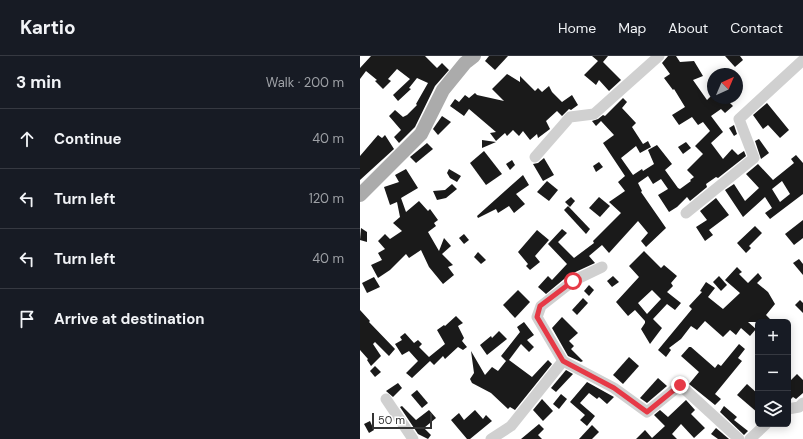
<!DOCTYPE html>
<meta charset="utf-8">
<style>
body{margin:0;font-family:"DM Sans",sans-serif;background:#20242c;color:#f1f3f6}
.controls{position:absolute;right:12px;bottom:12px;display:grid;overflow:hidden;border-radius:6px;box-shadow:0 2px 10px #0003}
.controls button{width:36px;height:36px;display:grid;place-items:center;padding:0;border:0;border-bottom:1px solid #363941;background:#171b24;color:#f1f3f6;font:20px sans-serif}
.compass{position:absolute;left:347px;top:12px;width:36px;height:36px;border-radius:50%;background:#171b24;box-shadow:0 2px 10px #0003;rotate:44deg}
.scale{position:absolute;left:12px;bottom:10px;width:60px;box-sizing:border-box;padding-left:4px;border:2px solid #333;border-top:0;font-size:11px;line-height:14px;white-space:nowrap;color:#333;-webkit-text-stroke:3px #fff;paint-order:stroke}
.stop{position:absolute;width:12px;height:12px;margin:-9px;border:3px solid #e63946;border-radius:50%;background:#fff}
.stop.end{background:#e63946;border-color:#fff;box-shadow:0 1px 4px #0008}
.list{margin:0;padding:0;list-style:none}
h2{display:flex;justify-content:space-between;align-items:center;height:52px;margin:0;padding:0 16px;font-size:17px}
h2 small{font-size:13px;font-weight:400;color:#9ea1a6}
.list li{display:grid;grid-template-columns:26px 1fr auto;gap:12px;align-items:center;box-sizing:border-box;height:60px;padding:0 16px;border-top:1px solid #363941}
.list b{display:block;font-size:15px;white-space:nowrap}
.list em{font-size:13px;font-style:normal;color:#9ea1a6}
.icon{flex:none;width:22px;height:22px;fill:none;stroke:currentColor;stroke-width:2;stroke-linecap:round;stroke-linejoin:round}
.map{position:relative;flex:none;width:443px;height:383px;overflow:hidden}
header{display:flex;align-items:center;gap:24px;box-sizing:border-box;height:56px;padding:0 20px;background:#171b24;border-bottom:1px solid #363941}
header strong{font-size:19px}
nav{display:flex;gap:22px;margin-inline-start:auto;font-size:14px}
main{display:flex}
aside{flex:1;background:#171b24}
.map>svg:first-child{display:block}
</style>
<header>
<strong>Kartio</strong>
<nav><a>Home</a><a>Map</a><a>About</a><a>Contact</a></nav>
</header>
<main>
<aside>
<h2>3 min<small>Walk · 200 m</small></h2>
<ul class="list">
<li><svg class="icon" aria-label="ahead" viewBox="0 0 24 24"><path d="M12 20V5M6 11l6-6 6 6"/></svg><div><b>Continue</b></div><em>40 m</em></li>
<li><svg class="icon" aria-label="left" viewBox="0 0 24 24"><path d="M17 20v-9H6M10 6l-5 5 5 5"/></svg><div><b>Turn left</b></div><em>120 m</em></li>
<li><svg class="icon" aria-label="left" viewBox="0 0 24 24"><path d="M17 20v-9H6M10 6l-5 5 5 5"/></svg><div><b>Turn left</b></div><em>40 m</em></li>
<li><svg class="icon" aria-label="arrive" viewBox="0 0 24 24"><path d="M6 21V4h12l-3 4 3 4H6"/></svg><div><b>Arrive at destination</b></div></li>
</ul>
</aside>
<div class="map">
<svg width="443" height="383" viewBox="0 0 443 383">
<rect width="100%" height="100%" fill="#fff"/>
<g fill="#1a1a1a" fill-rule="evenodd">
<polygon points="11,0 65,0 77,12 82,7 89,14 75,30 55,71 39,87 34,81 41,74 29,60 35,54 43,61 47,59 57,49 56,48 68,27 57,22 49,32 51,33 38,45 33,39 50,23 37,13 28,23 31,25 23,33 15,25 17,24 6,15 0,23 0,12"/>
<polygon points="129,0 148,0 135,14 125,5"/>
<polygon points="232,0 248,0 243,6 261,24 249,35 239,24 236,29 224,19 238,5"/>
<polygon points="308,0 316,0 320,6 334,5 343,20 333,24 347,44 353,38 353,42 365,42 373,50 365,57 361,53 351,60 363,76 351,87 363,103 372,93 378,99 384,95 386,100 358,122 356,121 346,128 347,131 330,145 327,141 317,151 309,156 298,139 308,133 301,123 293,128 288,120 278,127 282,135 281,136 306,172 286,191 281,185 288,177 278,165 249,197 242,189 229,200 235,207 209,219 186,238 178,231 188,220 192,224 207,208 188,188 202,173 207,177 198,186 214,202 234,187 233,185 261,157 249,146 265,135 258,126 265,120 243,87 254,79 241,65 236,70 232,65 238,63 243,59 245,60 263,42 267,46 262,52 276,67 272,71 283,88 288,85 291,91 280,97 276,90 261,102 273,119 282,113 283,115 294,108 288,94 297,89 312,108 305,114 318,132 320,133 331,125 330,124 334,121 327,114 343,98 335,90 350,75 343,66 338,69 332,61 319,69 312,59 325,51 314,33 313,34 304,22 310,18 302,7"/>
<polygon points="365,0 380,0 383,4 375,11"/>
<polygon points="147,18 160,26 160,20 175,35 178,32 182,36 189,30 192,36 202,46 212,39 218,49 211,54 209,53 202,60 197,55 186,65 190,73 178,82 177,78 170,84 163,75 159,80 153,74 147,80 145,77 136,85 130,77 136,76 109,53 104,60 90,50 95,43 99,46 105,39 109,42 115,37 117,39 144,45 132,33"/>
<polygon points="407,47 429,74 420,82 408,69 403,73 393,59"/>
<polygon points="82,60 91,66 78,79 73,73"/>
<polygon points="374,69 377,78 374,80 369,72"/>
<polygon points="18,79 22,82 25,79 34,93 0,124 0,100"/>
<polygon points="399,83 409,97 401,103 395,85"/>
<polygon points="122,84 136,86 122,92"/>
<polygon points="326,86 331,92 323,98 318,91"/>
<polygon points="67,87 73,93 56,107 50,101"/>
<polygon points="124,95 142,118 126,129 110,107"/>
<path d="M436,99L443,107V138L410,163L405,157L412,152L405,141L383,161L365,134L374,128L385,145L399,132L386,118L398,108L413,124L434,107L431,103ZM422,125L430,138L420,146L412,133Z"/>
<polygon points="184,102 194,119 183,125 173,108 178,107"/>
<polygon points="152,104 155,109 150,114 146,108"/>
<polygon points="239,106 243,111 236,116 233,110"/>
<polygon points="46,113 58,132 41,142 46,156 59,145 68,155 70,153 78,164 74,167 76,170 68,176 79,195 84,182 91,190 82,198 93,209 88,211 94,219 83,228 69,211 61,194 49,202 46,198 30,214 18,222 11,209 22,204 18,197 25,193 18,185 25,178 30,183 42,175 33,167 40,161 37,146 30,149 24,131 39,126 35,119"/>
<polygon points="89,113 101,120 97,126 90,122 87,117"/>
<polygon points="163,119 169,129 156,138 165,148 154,157 149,150 138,157 136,153 118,162 117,160"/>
<polygon points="187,125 198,134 189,145 177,136"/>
<polygon points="92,128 97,133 86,142 77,144 73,135 85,134"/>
<polygon points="211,141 215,145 210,151 205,146"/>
<polygon points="239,141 250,150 240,161 229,152"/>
<polygon points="356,142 369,159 349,174 353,179 345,185 336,171 347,164 340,155"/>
<polygon points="208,150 230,173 226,178 204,154"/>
<polygon points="443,164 443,182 434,189 425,178"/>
<polygon points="395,170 402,177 389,190 391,192 386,197 377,187"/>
<polygon points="1,172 7,176 7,186 0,184"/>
<polygon points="177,174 189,184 175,200 180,206 170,214 166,210 168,208 158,196"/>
<polygon points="104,178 109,184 104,188 99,182"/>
<path d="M284,195L301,212L304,209L317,220L311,227L313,230L307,236L321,247L315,254L307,248L293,263L302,272L290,288L281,273L285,267V265L275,254L268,260L256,246L279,221L269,210ZM292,234L301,243L287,258L278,247Z"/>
<polygon points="118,196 126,204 121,208 114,201"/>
<polygon points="439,203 443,208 443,219 433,207"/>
<polygon points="377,211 382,216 379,218 388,227 398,217 402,222 397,227 408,236 415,248 406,259 413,266 388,266 396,273 390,280 381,272 376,279 370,274 363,281 345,265 337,274 331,270 321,283 309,292 311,294 306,301 298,294 332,253 329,250 342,236 340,235 346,226 355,232 348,241 363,253 380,237 365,224"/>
<polygon points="253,220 259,226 252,231 247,225"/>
<polygon points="359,220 367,229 361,235 353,226"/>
<polygon points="14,221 20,231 7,237 2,227"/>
<polygon points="229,229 234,234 229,240 224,235"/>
<polygon points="158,234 170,246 155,262 143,249"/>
<polygon points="223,242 228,247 217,259 212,254"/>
<polygon points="440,244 443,247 443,257 435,249"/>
<polygon points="0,254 10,265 9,266 35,293 29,300 15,286 13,288 21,300 11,310 7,304 8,303 0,294"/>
<polygon points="96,260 103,267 98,270 104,282 102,285 107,291 103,294 98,291 85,303 83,300 74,309 70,305 52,322 46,317 58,305 49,295 42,299 35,288 42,284 40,281 45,277 54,287 58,284 62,288 59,291 69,301 85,288 77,274 84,269 85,270"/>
<polygon points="202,261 218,277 209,285 214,290 211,293 223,305 221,306 208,300 192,272"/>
<polygon points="164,266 174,279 167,284 174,291 169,296 161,288 149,304 172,321 188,304 192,308 155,354 150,351 148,353 131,337 112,327 110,323 114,317 111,295 125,319 132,311 138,315 146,305 141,300 160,276 157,271"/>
<polygon points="139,275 147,283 127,299 120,289 131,280 132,282"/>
<polygon points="379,288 385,293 378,302 382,305 355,338 361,343 355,349 329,328 339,316 321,300 329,291 331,291 355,312 358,308 361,310"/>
<polygon points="269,301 279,310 263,328 253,319"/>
<polygon points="15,310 21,316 15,321 10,315"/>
<polygon points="206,314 213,318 196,336 191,332"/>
<polygon points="437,318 443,324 443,337 436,343 433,341 428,346 428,327"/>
<polygon points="298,322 307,330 287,347 280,342"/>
<polygon points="227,326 254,341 247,348 239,341 237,343 229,337 220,347 235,360 227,370 220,364 225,359 210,346"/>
<polygon points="38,327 42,332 33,341 26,335"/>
<polygon points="387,328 398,338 398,357 377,339"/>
<polygon points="57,334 68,347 62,352 51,339"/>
<polygon points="201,338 207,343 199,353 193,348"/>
<polygon points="182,343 193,355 183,365 173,354"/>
<polygon points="326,344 335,354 331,358 345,372 334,382 321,368 312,378 317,383 276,383 285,374 292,382 305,370 294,359 300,354 308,361"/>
<polygon points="42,350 56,364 69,354 76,362 64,372 71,379 68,383 58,378 40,351"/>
<polygon points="364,350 377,361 374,364 388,375 384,379 360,356"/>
<polygon points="115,354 123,363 126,359 132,365 110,383 107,383 91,364 99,357 104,364"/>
<polygon points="10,365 14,374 9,377 4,368"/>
<polygon points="179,368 184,373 178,379 182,383 161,383"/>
<polygon points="232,369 239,376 232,383 219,383"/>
<polygon points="356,372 369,383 358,383 351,378"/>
</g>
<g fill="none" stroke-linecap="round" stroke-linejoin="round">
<g stroke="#d0d0d0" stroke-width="11">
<polyline points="175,101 210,61 234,58 299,0"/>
<polyline points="326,157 394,102 379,63 443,4"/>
<polyline points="203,305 254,332 287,356 320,329 379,383"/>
<polyline points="26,343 53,383"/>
<polyline points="428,353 439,351 443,347"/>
<polyline points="131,383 151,370 203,305 177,261 181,250 213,225 242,211"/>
<polyline points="390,383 406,368"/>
</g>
<polyline stroke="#ababab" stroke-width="14" points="0,139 61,78 83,34 105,7 114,0"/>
</g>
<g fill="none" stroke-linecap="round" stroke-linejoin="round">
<polyline stroke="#e63946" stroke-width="5" points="213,225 180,250 177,261 203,305 254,332 287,356 320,329"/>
</g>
</svg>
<div class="controls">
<button>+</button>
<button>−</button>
<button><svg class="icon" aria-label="layers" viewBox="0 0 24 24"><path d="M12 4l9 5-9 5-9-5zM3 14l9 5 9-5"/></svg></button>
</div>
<svg class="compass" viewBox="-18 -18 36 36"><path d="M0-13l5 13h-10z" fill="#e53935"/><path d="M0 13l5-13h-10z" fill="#9ea1a6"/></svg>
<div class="scale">50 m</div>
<div class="stop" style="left:213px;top:225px"></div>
<div class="stop end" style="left:320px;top:329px"></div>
</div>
</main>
